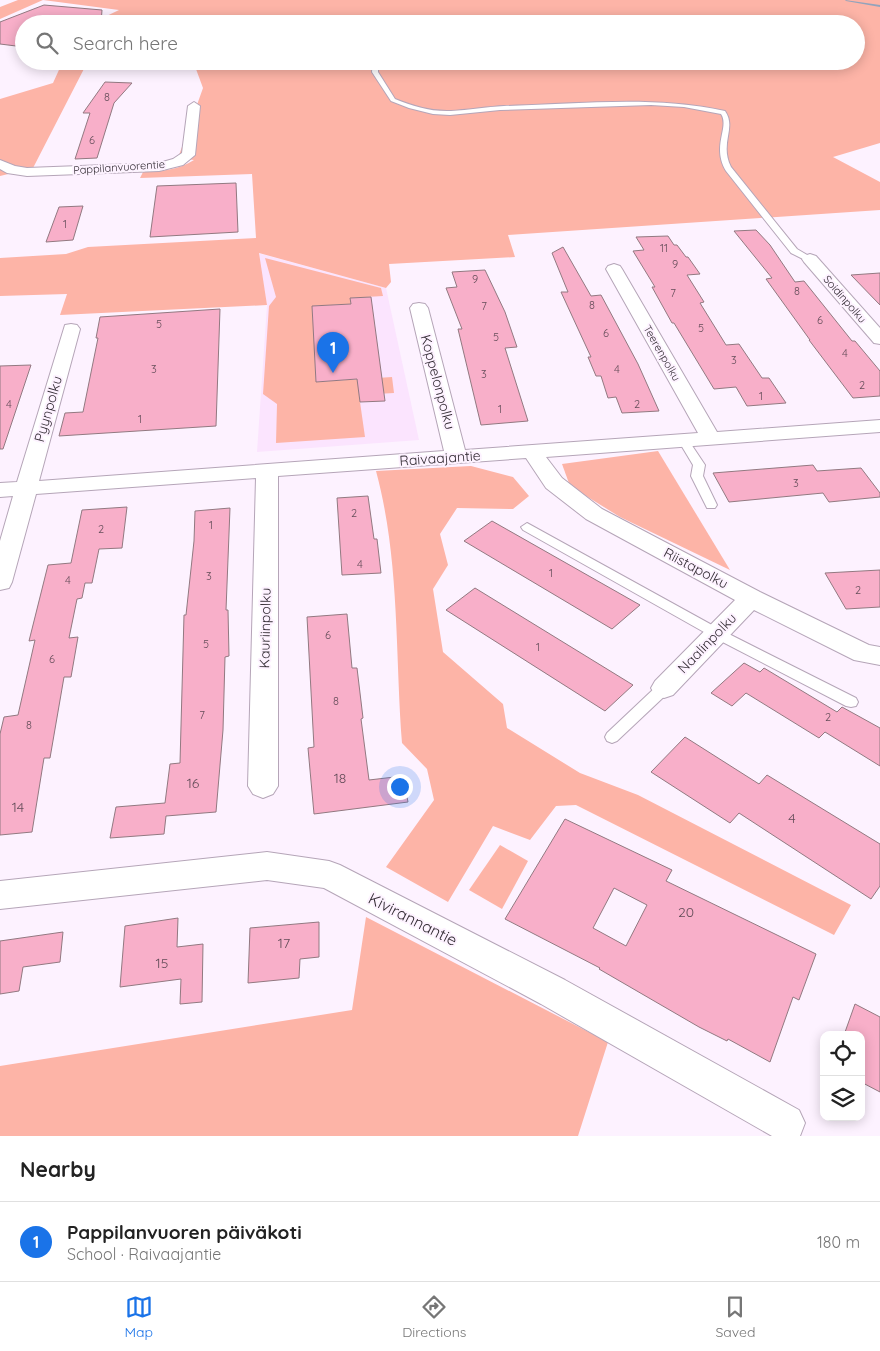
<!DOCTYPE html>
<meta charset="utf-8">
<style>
body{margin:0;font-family:Quicksand,sans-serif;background:#f6f6f6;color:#222}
.controls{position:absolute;right:15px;bottom:15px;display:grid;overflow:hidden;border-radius:10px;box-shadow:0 2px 12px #0003}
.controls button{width:45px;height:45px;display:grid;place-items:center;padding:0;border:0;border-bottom:1px solid #e0e0e0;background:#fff;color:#222;font:25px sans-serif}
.you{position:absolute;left:399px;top:786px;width:18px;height:18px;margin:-12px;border:4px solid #fff;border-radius:50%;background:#1a73e8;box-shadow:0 0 0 8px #1a73e833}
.badge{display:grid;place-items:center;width:32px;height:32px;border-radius:50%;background:#1a73e8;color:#fff;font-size:16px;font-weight:700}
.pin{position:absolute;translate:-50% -41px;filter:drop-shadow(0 1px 2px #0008)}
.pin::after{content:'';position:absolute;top:26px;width:18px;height:15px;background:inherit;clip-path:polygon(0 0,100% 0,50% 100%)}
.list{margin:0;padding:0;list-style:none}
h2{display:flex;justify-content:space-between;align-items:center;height:65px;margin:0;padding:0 20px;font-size:21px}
h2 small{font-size:16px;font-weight:400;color:#767676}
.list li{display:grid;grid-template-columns:32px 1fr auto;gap:15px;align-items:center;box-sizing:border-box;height:80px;padding:0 20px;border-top:1px solid #e0e0e0}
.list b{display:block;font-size:19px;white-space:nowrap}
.list p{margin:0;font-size:16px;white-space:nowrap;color:#767676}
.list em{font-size:16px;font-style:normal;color:#767676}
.icon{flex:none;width:28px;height:28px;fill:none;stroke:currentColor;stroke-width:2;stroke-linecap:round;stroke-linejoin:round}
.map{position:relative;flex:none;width:880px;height:1136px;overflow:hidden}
.search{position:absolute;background:#fff;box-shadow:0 2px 12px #0003;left:15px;right:15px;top:15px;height:55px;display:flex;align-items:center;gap:12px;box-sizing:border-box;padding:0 18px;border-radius:28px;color:#767676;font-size:19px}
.sheet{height:145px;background:#fff}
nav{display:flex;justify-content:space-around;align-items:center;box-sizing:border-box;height:70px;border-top:1px solid #e0e0e0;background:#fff;font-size:14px;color:#767676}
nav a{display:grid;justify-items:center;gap:2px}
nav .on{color:#1a73e8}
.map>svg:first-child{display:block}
</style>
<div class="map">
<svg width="880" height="1136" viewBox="0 0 880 1136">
<rect width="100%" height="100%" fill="#fdf2ff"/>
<polygon fill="#fbe4fe" points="258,253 386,288 419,440 257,452 267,305"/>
<g fill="#fdb4a7">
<path d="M18,0H880V143L833,157L880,182V210L508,235L515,257L389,264L391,282L386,288L259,253L267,305L60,315L67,294L0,296V258L66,254L88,247L256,238L252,174L140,178L143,172C161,171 179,170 194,160L178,158L203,88L193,61H856V24H90L119,10L43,0L0,19V7Z"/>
<polygon points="63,61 88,61 33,168 0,176 0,99 53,83"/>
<polygon points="265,258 381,288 383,296 350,298 351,304 312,306 313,322 340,336 314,337 316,382 392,377 394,393 359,395 365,437 276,443 277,404 263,394 269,306 276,297"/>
<polygon points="658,451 730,570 620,517 570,486 562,464"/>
<path d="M471,466L513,477L529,496L513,509L457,508L440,534L448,565L433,589L443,652L503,704L507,728L580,773L638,795L851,905L834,935L576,805L556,806L530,840L493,826L448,902L386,867L434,800L427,769L402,743C395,652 400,560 376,471Z"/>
<polygon points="500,845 528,861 502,909 469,890"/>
<polygon points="366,917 608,1042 578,1136 0,1136 0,1066 352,1010"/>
</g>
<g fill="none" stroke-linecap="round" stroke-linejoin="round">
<polygon fill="#92a3bc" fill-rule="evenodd" points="845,0 880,5 880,7 846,1"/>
</g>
<g fill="#f8afc9" stroke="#927981" fill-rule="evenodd">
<polygon points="44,5 102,10 101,24 24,24 24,47 0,44 0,22"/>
<polygon points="105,82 132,83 114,103 97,158 75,159 90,113 83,113"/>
<polygon points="236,183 238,232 150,237 157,186"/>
<polygon points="83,206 73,240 46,242 59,207"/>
<polygon points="756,230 770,245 795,282 804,281 852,341 855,341 880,371 880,396 853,398 809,340 810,340 766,279 772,278 734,231"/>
<polygon points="668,236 674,245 677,245 686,257 688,257 700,274 687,275 704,302 700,303 726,345 739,344 762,378 769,378 786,403 747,406 736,387 714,389 674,323 672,323 652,287 655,287 633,251 644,250 636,237"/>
<polygon points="563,247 591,296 601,295 638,364 659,411 622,413 616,397 608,398 601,376 596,376 588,357 591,357 561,292 568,292 552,253"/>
<polygon points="485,270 505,312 517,347 505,348 528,421 481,425 458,329 462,329 446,288 457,287 452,272"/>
<polygon points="880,273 880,305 851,275"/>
<polygon points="371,297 385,401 360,402 357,379 316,382 312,306 351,304 350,298"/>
<polygon points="220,309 216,426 59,436 65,413 83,412 98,338 96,338 100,317"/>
<polygon points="31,365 3,449 0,449 0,366"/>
<polygon points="813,465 817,471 861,468 880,493 880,497 829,502 823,493 729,502 713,473"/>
<polygon points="368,496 374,539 377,539 381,573 342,575 337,498"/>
<polygon points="127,507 122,548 99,549 92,583 85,583 82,598 77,599 69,638 78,637 71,677 64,677 50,758 44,758 32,832 0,835 0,734 4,717 18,715 35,640 29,641 48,565 71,563 82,510"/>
<polygon points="230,508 226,610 228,610 229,656 225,657 223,730 216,812 166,816 164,834 110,838 116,807 165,803 170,764 180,763 184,615 186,615 194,541 195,511"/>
<polygon points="492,521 640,605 612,629 464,541"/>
<polygon points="880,570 880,607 846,609 825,573"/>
<polygon points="475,588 633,685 605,711 446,610"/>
<polygon points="347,614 352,668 357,668 363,718 361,719 369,780 403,776 408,802 314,814 308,748 314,747 307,617"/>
<polygon points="744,663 760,672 764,668 837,712 842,707 880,728 880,766 825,732 819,738 746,693 732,706 711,693"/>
<polygon points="685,737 759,784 767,775 880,844 880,886 871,899 739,813 730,823 651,772"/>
<path d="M565,819L672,870L666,881L816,954L799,1000L793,997L770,1062L728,1039L727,1041L699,1027L599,969L600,968L505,919ZM614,888L647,905L626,946L593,928Z"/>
<polygon points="178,918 177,947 203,944 202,1002 180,1004 181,979 120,987 125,926"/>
<polygon points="319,922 319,957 300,959 299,978 248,983 250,928"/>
<polygon points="63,932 60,962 23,967 19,991 0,994 0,941"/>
<polygon points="855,1004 880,1017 880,1092 861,1082 861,1035 844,1035"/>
</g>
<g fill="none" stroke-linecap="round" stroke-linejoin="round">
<defs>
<g id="service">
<path d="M373,62L378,63V72L395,99C413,106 431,112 451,111C469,110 486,107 504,106C578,104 653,95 725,111C737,128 719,143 731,167L797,249L814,259L807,261L791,253L726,171C711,146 730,127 721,114L684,107L651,105L500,110L450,115L433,114L409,108L391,101L372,72Z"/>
<polygon points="683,437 687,438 705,465 703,476 717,505 715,508 707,508 691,476 693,465 678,440"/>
<polygon points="527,523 721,630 856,698 858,702 856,706 851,707 846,706 711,636 523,530 521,527"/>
<polygon points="664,683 669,684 671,688 669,692 617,741 612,743 607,741 605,737 607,733 659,684"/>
</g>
<g id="minor">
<polygon points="194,102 200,106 195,155 183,165 159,171 27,176 7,173 0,169 0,160 15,166 27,168 159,163 173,159 182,153 188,106"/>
<polygon points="810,254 816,256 880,328 880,344 874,343 804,262 802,259 804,256"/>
<polygon points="614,264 620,266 622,269 717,432 880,420 880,432 546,457 562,478 602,509 760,592 869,645 880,647 880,665 854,660 754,610 673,695 664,698 655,695 651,688 655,681 735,600 586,519 546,488 526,458 278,476 278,786 273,794 263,798 253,794 248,786 256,478 36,494 12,582 9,588 0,590 0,541 13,496 0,497 0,483 17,482 65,325 71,324 77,325 80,329 39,481 444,451 410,308 413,304 419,303 425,304 428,308 465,450 698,433 606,269 608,266"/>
<polygon points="267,852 329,861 340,865 565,980 799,1110 805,1123 800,1136 772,1136 541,1004 324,888 267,880 0,909 0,881"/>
</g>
</defs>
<use href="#service" stroke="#b5a5b8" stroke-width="2"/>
<use href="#minor" stroke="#b5a5b8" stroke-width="2"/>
<use href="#service" fill="#fff" fill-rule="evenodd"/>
<use href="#minor" fill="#fff" fill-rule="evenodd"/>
</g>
<g text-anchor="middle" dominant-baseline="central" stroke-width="4" stroke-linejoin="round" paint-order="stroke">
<g font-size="11" fill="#644d59">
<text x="107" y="97">8</text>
<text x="92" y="140">6</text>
<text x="65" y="224">1</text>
<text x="664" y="248">11</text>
<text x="675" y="264">9</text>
<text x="475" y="279">9</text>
<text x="797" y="291">8</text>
<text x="673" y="293">7</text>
<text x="592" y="305">8</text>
<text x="484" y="306">7</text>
<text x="820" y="320">6</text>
<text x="159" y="324">5</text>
<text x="701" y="328">5</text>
<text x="606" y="333">6</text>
<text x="496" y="337">5</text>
<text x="845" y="353">4</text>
<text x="734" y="360">3</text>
<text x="154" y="369">3</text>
<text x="617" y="369">4</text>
<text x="484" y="374">3</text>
<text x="862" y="385">2</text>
<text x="761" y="396">1</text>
<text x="9" y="404">4</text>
<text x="637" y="404">2</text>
<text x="500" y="409">1</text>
<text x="140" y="419">1</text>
<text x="796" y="483">3</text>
<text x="354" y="513">2</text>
<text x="211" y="525">1</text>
<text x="101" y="529">2</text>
<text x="360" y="564">4</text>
<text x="551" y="573">1</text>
<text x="209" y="576">3</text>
<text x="68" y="580">4</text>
<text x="858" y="590">2</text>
<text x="328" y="635">6</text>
<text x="206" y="644">5</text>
<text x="538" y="647">1</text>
<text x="52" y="659">6</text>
<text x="336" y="701">8</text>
<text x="202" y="715">7</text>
<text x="828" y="717">2</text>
<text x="29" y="725">8</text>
</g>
<g font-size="11" fill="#332c34" stroke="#fdf2ff">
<text transform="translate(119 167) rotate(-4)">Pappilanvuorentie</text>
<text transform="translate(845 299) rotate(49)">Soidinpolku</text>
<text transform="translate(662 353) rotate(60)">Teerenpolku</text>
</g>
<g font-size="14" fill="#332c34" stroke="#fdf2ff">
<text transform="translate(438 382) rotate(75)">Koppelonpolku</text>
<text transform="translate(48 409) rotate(-74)">Pyynpolku</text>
<text transform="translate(440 458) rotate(-4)">Raivaajantie</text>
<text transform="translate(696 568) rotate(28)">Riistapolku</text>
<text transform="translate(265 628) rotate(-89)">Kauriinpolku</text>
<text transform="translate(707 643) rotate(-46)">Naalinpolku</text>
</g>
<g font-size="14" fill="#644d59">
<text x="340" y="778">18</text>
<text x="193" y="783">16</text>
<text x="18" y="807">14</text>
<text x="792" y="818">4</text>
<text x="686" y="912">20</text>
<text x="284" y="943">17</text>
<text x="162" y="963">15</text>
</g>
<g font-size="16" fill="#332c34" stroke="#fdf2ff">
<text transform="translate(413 919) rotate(27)">Kivirannantie</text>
</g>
</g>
</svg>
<div class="controls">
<button><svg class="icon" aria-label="locate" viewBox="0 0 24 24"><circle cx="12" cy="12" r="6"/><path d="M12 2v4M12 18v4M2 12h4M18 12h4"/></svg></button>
<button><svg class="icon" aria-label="layers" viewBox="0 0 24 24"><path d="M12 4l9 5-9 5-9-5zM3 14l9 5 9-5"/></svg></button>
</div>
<div class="you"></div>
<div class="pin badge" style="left:333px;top:373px">1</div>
<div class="search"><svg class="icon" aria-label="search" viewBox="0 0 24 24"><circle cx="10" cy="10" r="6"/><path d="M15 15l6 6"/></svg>Search here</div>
</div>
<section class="sheet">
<h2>Nearby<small></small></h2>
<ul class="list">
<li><span class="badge">1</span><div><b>Pappilanvuoren päiväkoti</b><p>School · Raivaajantie</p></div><em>180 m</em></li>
</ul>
</section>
<nav>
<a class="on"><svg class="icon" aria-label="map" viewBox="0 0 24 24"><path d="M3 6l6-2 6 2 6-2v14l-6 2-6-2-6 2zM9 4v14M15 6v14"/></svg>Map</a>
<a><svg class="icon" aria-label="directions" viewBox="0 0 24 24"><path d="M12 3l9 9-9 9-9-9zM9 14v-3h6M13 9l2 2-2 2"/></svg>Directions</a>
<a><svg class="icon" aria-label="saved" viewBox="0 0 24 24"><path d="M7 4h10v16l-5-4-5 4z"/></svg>Saved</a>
</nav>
